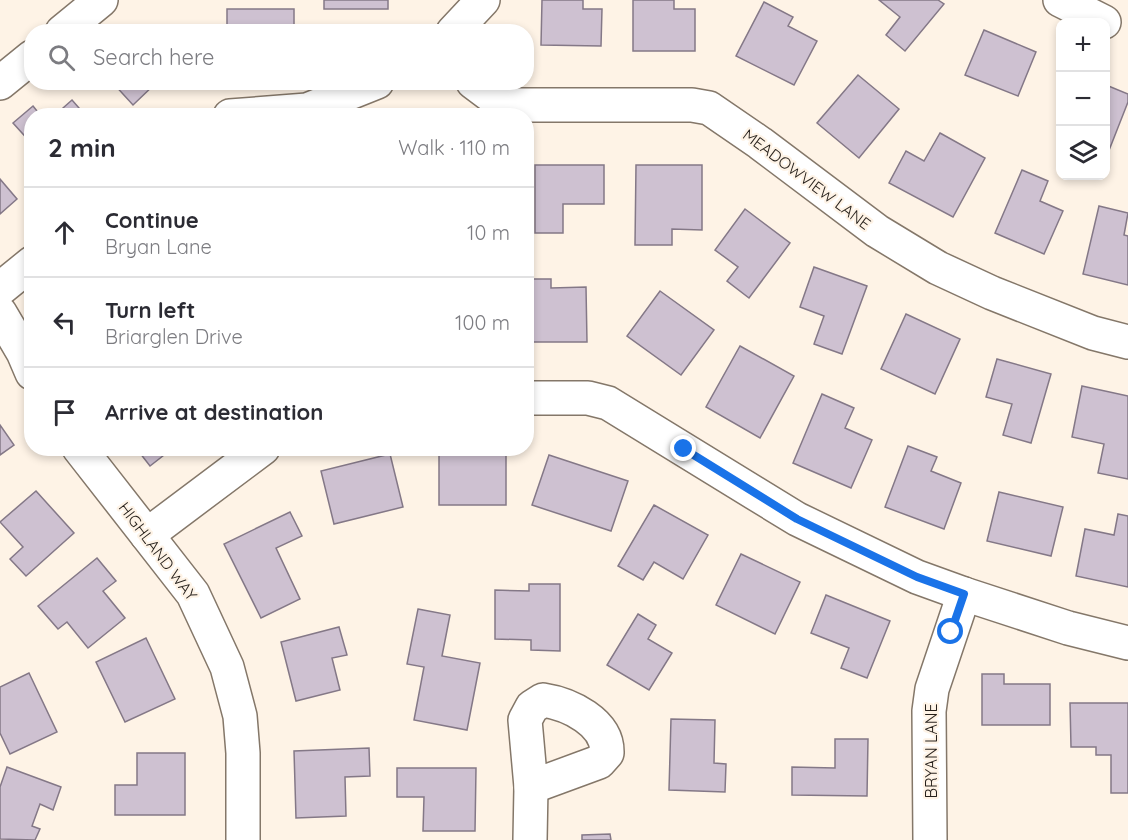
<!DOCTYPE html>
<meta charset="utf-8">
<style>
body{margin:0;font-family:Quicksand,sans-serif;background:#f2f2f3;color:#2b2b33}
.controls{position:absolute;right:18px;top:18px;display:grid;overflow:hidden;border-radius:12px;box-shadow:0 3px 9px #0003}
.controls button{width:54px;height:54px;display:grid;place-items:center;padding:0;border:0;border-bottom:2px solid #e1e1e2;background:#fff;color:#2b2b33;font:30px sans-serif}
.stop{position:absolute;width:18px;height:18px;margin:-14px;border:4px solid #1a73e8;border-radius:50%;background:#fff}
.stop.end{background:#1a73e8;border-color:#fff;box-shadow:0 2px 6px #0008}
.list{margin:0;padding:0;list-style:none}
h2{display:flex;justify-content:space-between;align-items:center;height:78px;margin:0;padding:0 24px;font-size:26px}
h2 small{font-size:20px;font-weight:400;color:#7c7c81}
.list li{display:grid;grid-template-columns:39px 1fr auto;gap:18px;align-items:center;box-sizing:border-box;height:90px;padding:0 24px;border-top:2px solid #e1e1e2}
.list b{display:block;font-size:22px;white-space:nowrap}
.list p{margin:0;font-size:20px;white-space:nowrap;color:#7c7c81}
.list em{font-size:20px;font-style:normal;color:#7c7c81}
.icon{flex:none;width:33px;height:33px;fill:none;stroke:currentColor;stroke-width:2;stroke-linecap:round;stroke-linejoin:round}
.map{position:relative;flex:none;width:1128px;height:840px;overflow:hidden}
.search{position:absolute;background:#fff;box-shadow:0 3px 9px #0003;left:24px;top:24px;width:510px;height:66px;display:flex;align-items:center;gap:15px;box-sizing:border-box;padding:0 21px;border-radius:24px;color:#7c7c81;font-size:22px}
.panel{position:absolute;background:#fff;box-shadow:0 3px 9px #0003;left:24px;top:108px;width:510px;height:348px;border-radius:24px}
.map>svg:first-child{display:block}
</style>
<div class="map">
<svg width="1128" height="840" viewBox="0 0 1128 840">
<rect width="100%" height="100%" fill="#fef3e6"/>
<g fill="#cec1d1" stroke="#847887" stroke-width="1.5">
<rect x="324" y="0" width="64" height="9"/>
<polygon points="542,0 583,0 583,9 602,9 601,46 541,45"/>
<polygon points="633,0 674,0 674,9 695,9 695,51 633,51"/>
<polygon points="879,0 938,0 944,4 905,51 886,35 900,17"/>
<polygon points="764,2 793,17 788,26 817,41 794,85 736,56"/>
<rect x="227" y="9" width="67" height="23"/>
<polygon points="984,30 1036,52 1018,96 965,75"/>
<polygon points="858,75 899,109 859,158 817,123"/>
<polygon points="112,82 157,82 133,105"/>
<polygon points="1106,85 1128,94 1128,102 1106,158"/>
<polygon points="72,100 86,116 54,116"/>
<polygon points="33,106 41,116 32,116 32,144 13,123"/>
<polygon points="940,133 985,158 953,217 889,183 906,151 924,161"/>
<polygon points="535,165 604,165 604,204 563,204 563,233 535,233"/>
<polygon points="636,165 702,165 702,230 672,229 672,245 635,245"/>
<polygon points="1022,170 1048,181 1040,201 1063,211 1044,254 995,233"/>
<polygon points="0,179 17,199 0,214"/>
<polygon points="1099,206 1128,213 1124,235 1128,236 1128,285 1083,274"/>
<polygon points="745,209 790,243 749,298 727,281 738,267 715,250"/>
<polygon points="814,267 867,286 842,354 814,344 824,316 800,307"/>
<polygon points="526,279 551,279 551,288 586,287 587,342 526,342"/>
<polygon points="660,291 714,330 681,375 627,336"/>
<polygon points="906,314 960,339 935,394 881,369"/>
<polygon points="740,346 794,376 760,438 706,407"/>
<polygon points="997,359 1051,374 1031,443 1003,435 1012,404 986,397"/>
<polygon points="1082,386 1128,396 1128,479 1098,473 1104,444 1072,437"/>
<polygon points="822,394 854,408 845,428 872,440 851,488 793,463"/>
<polygon points="0,425 14,445 0,455"/>
<polygon points="908,446 937,457 931,471 961,483 944,529 885,507"/>
<polygon points="136,448 173,448 150,466"/>
<rect x="439" y="450" width="67" height="55"/>
<polygon points="390,454 403,507 334,524 321,471"/>
<polygon points="549,455 628,481 611,531 532,505"/>
<polygon points="36,491 74,533 26,576 10,559 23,547 0,522"/>
<polygon points="999,492 1063,507 1051,556 987,541"/>
<polygon points="654,505 708,535 683,579 654,562 643,580 618,566"/>
<polygon points="290,512 302,536 276,548 300,599 261,618 224,544"/>
<polygon points="1118,514 1128,516 1128,587 1076,576 1085,529 1114,535"/>
<polygon points="741,554 800,582 775,634 716,605"/>
<polygon points="97,558 116,581 103,591 125,618 88,648 67,622 58,629 38,606"/>
<polygon points="529,584 560,584 560,651 531,650 531,640 495,639 495,590 529,591"/>
<polygon points="826,595 890,621 867,678 841,668 849,648 811,633"/>
<polygon points="418,609 450,615 442,656 480,663 467,730 414,720 424,667 407,664"/>
<polygon points="638,614 656,625 648,639 672,653 649,690 607,665"/>
<polygon points="339,627 347,655 332,658 340,690 296,701 281,642"/>
<polygon points="146,638 175,699 125,722 96,662"/>
<polygon points="29,673 57,732 10,754 0,733 0,687"/>
<polygon points="982,674 1004,674 1004,684 1050,684 1050,725 982,725"/>
<polygon points="1070,703 1128,703 1128,793 1111,793 1111,755 1096,755 1096,747 1071,747"/>
<polygon points="671,719 715,720 714,763 726,764 725,792 669,790"/>
<polygon points="835,739 868,739 867,796 792,795 792,767 835,768"/>
<polygon points="369,748 370,776 345,777 346,816 296,818 294,751"/>
<polygon points="137,753 185,753 185,815 115,815 115,785 137,785"/>
<polygon points="7,767 61,787 53,810 40,804 32,826 40,829 35,840 0,839 0,787"/>
<polygon points="397,768 476,768 475,831 423,831 424,797 397,797"/>
<polygon points="610,834 611,840 582,840 582,835"/>
</g>
<g fill="none" stroke-linecap="round" stroke-linejoin="round">
<defs>
<g id="minor">
<polyline points="1060,0 1104,22"/>
<polyline points="62,32 101,0"/>
<polyline points="453,32 483,0"/>
<polyline points="473,82 489,94 515,105 692,105 709,108 760,143 877,231 938,268 992,293 1093,333 1128,342"/>
<polyline points="0,83 32,57"/>
<polyline points="230,116 307,110 377,82"/>
<polyline points="0,289 32,263"/>
<polyline points="0,313 23,352 32,373"/>
<polyline points="526,398 588,398 608,403 797,519 917,577 964,594 1068,628 1128,643"/>
<polyline points="79,448 193,594 227,667 240,716 243,753 243,840"/>
<polyline points="147,535 263,448"/>
<path d="M543,700C569,704 608,722 607,753L599,762L531,787L525,720L532,707Z"/>
<polyline points="530,840 531,787"/>
<polyline points="930,840 929,711 932,689 964,594"/>
</g>
</defs>
<use href="#minor" stroke="#847769" stroke-width="36"/>
<use href="#minor" stroke="#fff" stroke-width="33"/>
</g>
<g fill="none" stroke-linecap="round" stroke-linejoin="round">
<polyline stroke="#1a73e8" stroke-width="8" points="684,449 797,519 917,577 964,594 951,632"/>
</g>
<g text-anchor="middle" dominant-baseline="central" stroke-width="4.5" stroke-linejoin="round" paint-order="stroke">
<g font-size="16" fill="#251f1a" stroke="#fef3e6">
<text transform="translate(807 179) rotate(37)">MEADOWVIEW LANE</text>
<text transform="translate(158 551) rotate(53)">HIGHLAND WAY</text>
<text transform="translate(931 751) rotate(-90)">BRYAN LANE</text>
</g>
</g>
</svg>
<div class="controls">
<button>+</button>
<button>−</button>
<button><svg class="icon" aria-label="layers" viewBox="0 0 24 24"><path d="M12 4l9 5-9 5-9-5zM3 14l9 5 9-5"/></svg></button>
</div>
<div class="stop" style="left:951px;top:632px"></div>
<div class="stop end" style="left:684px;top:449px"></div>
<div class="search"><svg class="icon" aria-label="search" viewBox="0 0 24 24"><circle cx="10" cy="10" r="6"/><path d="M15 15l6 6"/></svg>Search here</div>
<section class="panel">
<h2>2 min<small>Walk · 110 m</small></h2>
<ul class="list">
<li><svg class="icon" aria-label="ahead" viewBox="0 0 24 24"><path d="M12 20V5M6 11l6-6 6 6"/></svg><div><b>Continue</b><p>Bryan Lane</p></div><em>10 m</em></li>
<li><svg class="icon" aria-label="left" viewBox="0 0 24 24"><path d="M17 20v-9H6M10 6l-5 5 5 5"/></svg><div><b>Turn left</b><p>Briarglen Drive</p></div><em>100 m</em></li>
<li><svg class="icon" aria-label="arrive" viewBox="0 0 24 24"><path d="M6 21V4h12l-3 4 3 4H6"/></svg><div><b>Arrive at destination</b></div></li>
</ul>
</section>
</div>
